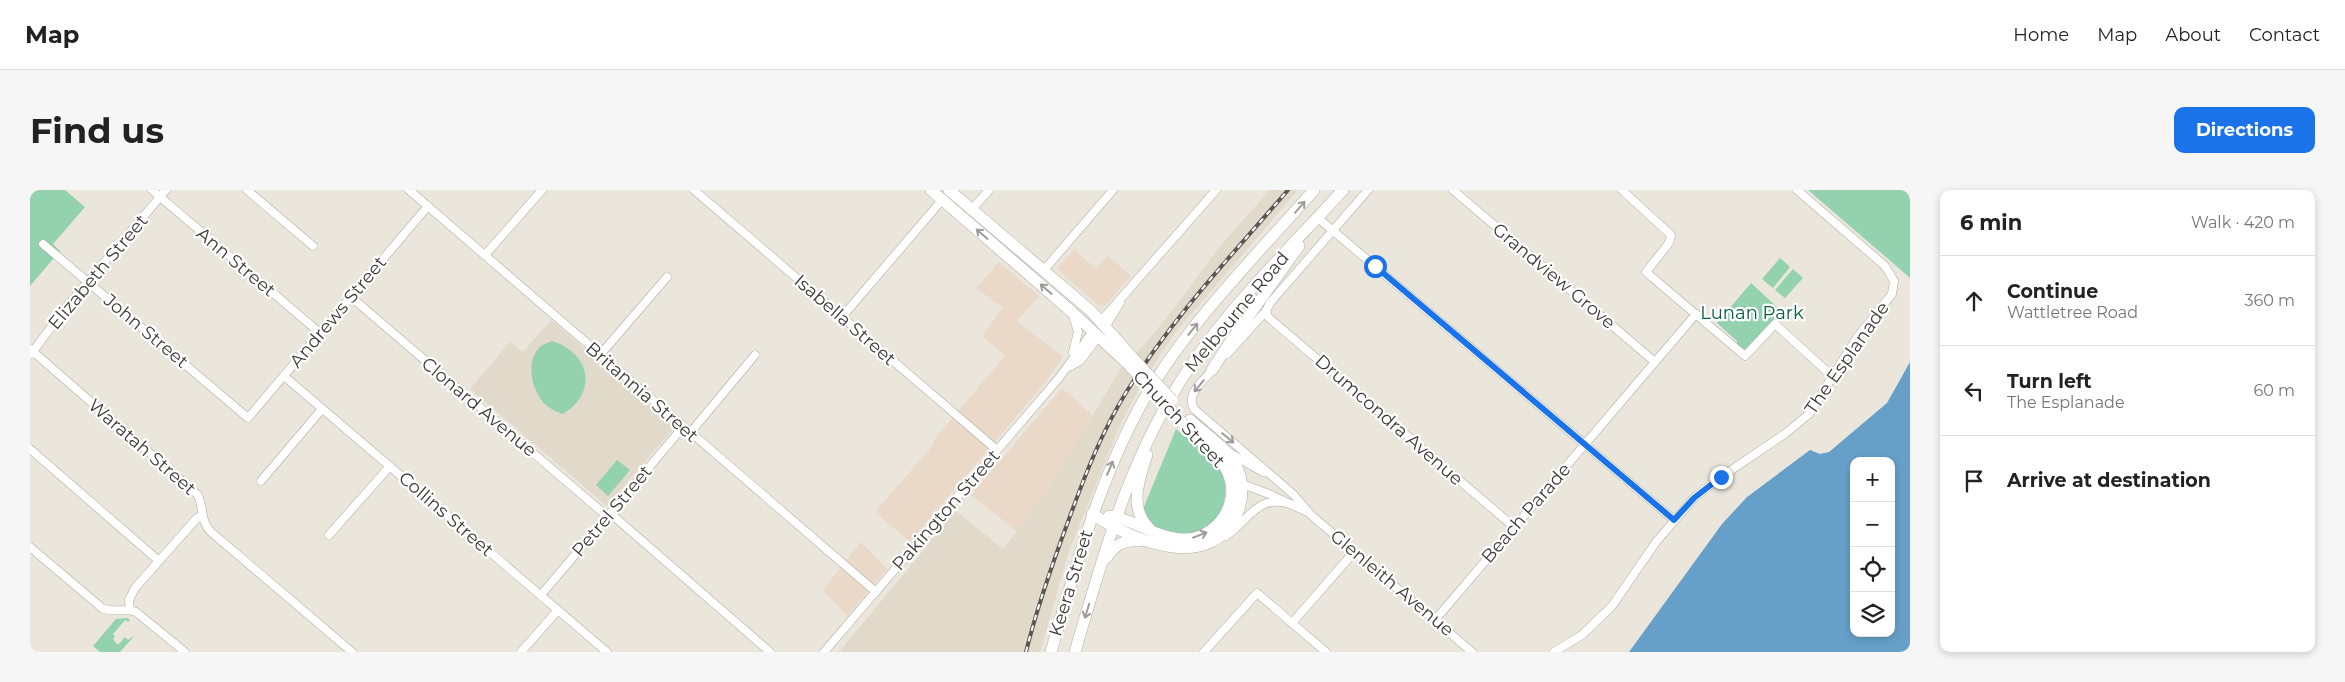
<!DOCTYPE html>
<meta charset="utf-8">
<style>
body{margin:0;font-family:Montserrat,sans-serif;background:#f6f6f6;color:#222}
.controls{position:absolute;right:15px;bottom:15px;display:grid;overflow:hidden;border-radius:10px;box-shadow:0 2px 8px #0003}
.controls button{width:45px;height:45px;display:grid;place-items:center;padding:0;border:0;border-bottom:1px solid #e0e0e0;background:#fff;color:#222;font:25px sans-serif}
.stop{position:absolute;width:15px;height:15px;margin:-11px;border:4px solid #1a73e8;border-radius:50%;background:#fff}
.stop.end{background:#1a73e8;border-color:#fff;box-shadow:0 1px 5px #0008}
.list{margin:0;padding:0;list-style:none}
h2{display:flex;justify-content:space-between;align-items:center;height:65px;margin:0;padding:0 20px;font-size:21px}
h2 small{font-size:16px;font-weight:400;color:#767676}
.list li{display:grid;grid-template-columns:32px 1fr auto;gap:15px;align-items:center;box-sizing:border-box;height:90px;padding:0 20px;border-top:1px solid #e0e0e0}
.list b{display:block;font-size:19px;white-space:nowrap}
.list p{margin:0;font-size:16px;white-space:nowrap;color:#767676}
.list em{font-size:16px;font-style:normal;color:#767676}
.icon{flex:none;width:28px;height:28px;fill:none;stroke:currentColor;stroke-width:2;stroke-linecap:round;stroke-linejoin:round}
.map{position:relative;flex:none;width:1880px;height:462px;overflow:hidden;border-radius:10px}
header{display:flex;align-items:center;gap:30px;box-sizing:border-box;height:70px;padding:0 25px;background:#fff;border-bottom:1px solid #e0e0e0}
header strong{font-size:24px}
nav{display:flex;gap:28px;margin-inline-start:auto;font-size:18px}
.intro{display:flex;align-items:center;justify-content:space-between;box-sizing:border-box;height:120px;padding:0 30px}
h1{margin:0;font-size:35px}
.button{padding:12px 22px;border-radius:10px;background:#1a73e8;color:#fff;font-size:18px;font-weight:700}
main{display:flex;gap:30px;padding:0 30px}
aside{flex:1;background:#fff;border-radius:10px;box-shadow:0 2px 8px #0003}
.map>svg:first-child{display:block}
</style>
<header>
<strong>Map</strong>
<nav><a>Home</a><a>Map</a><a>About</a><a>Contact</a></nav>
</header>
<div class="intro"><h1>Find us</h1><a class="button">Directions</a></div>
<main>
<div class="map">
<svg width="1880" height="462" viewBox="0 0 1880 462">
<rect width="100%" height="100%" fill="#eae6dc"/>
<g fill="#ead9c8">
<polygon points="1044,59 1066,79 1078,66 1101,86 1076,115 1069,116 1027,79"/>
<polygon points="969,72 1009,106 987,131 1033,167 1013,195 880,352 845,322 904,254 903,251 975,166 952,146 973,118 946,98"/>
<polygon points="1032,198 1062,225 1036,273 988,342 941,305"/>
<polygon points="831,352 857,379 817,426 793,400"/>
</g>
<g fill="#e1daca">
<polygon points="1240,0 1268,0 1145,143 1112,193 1090,235 1039,361 1010,462 809,462 926,321 973,359 1016,303 1093,175 1115,154 1142,121 1190,56"/>
<polygon points="521,130 645,237 577,316 440,199 480,152 493,162"/>
</g>
<g fill="#93d1af">
<polygon points="0,0 35,0 55,17 23,54 30,61 0,96"/>
<polygon points="1778,0 1880,0 1880,88 1871,80"/>
<polygon points="1750,68 1760,77 1743,98 1732,89"/>
<polygon points="1763,79 1773,88 1755,108 1745,100"/>
<polygon points="1721,93 1748,118 1745,122 1743,133 1739,138 1733,140 1716,160 1707,155 1707,151 1687,133"/>
<path d="M522,151C561,163 568,203 533,224C527,222 520,219 516,215C502,202 495,173 509,158C512,154 518,153 522,151Z"/>
<path d="M1146,239C1160,251 1183,264 1191,281C1205,311 1184,347 1149,344C1139,343 1130,338 1120,334L1113,319Z"/>
<polygon points="587,270 600,280 578,306 566,295"/>
<polygon points="97,428 100,430 98,432 95,430 83,444 85,446 83,449 88,455 95,447 98,450 105,445 90,462 70,462 63,456 86,429"/>
</g>
<path fill="#66a0c9" fill-rule="evenodd" d="M1880,172V462H1599L1692,334L1717,307L1780,260L1790,264L1799,262L1857,213ZM1824,271H1861V443H1824Z"/>
<g fill="none" stroke-linecap="round" stroke-linejoin="round">
<defs>
<g id="minor">
<polyline points="122,0 290,143"/>
<polyline points="217,0 283,56"/>
<polyline points="379,0 846,402"/>
<polyline points="664,0 967,260"/>
<polyline points="1423,0 1625,172"/>
<polyline points="1592,0 1641,45 1639,53 1616,82 1715,166 1745,134 1802,186"/>
<polyline points="942,19 959,0"/>
<polyline points="1288,28 1644,330"/>
<polyline points="13,54 218,228 398,16"/>
<polyline points="455,65 512,0"/>
<polyline points="1014,80 1083,0"/>
<polyline points="321,107 578,327"/>
<polyline points="1236,121 1238,127 1484,337"/>
<polyline points="1043,125 1048,142 1043,162"/>
<polyline points="812,127 912,10"/>
<polyline points="1071,131 1186,0"/>
<polyline points="1076,136 1090,113"/>
<path d="M0,159L168,305C174,318 170,331 181,342L322,462"/>
<polyline points="1,164 33,121 136,0"/>
<polyline points="1197,164 1236,121 1240,113 1338,0"/>
<polyline points="570,165 637,87"/>
<polyline points="1039,177 1050,171 1069,146"/>
<path d="M1185,178C1175,188 1155,204 1164,219L1263,304L1281,325L1442,462"/>
<polyline points="254,186 577,462"/>
<polyline points="660,243 725,165"/>
<polyline points="0,259 129,371"/>
<polyline points="1200,263 1233,282"/>
<polyline points="231,291 292,219"/>
<polyline points="1212,294 1239,304 1275,321"/>
<polyline points="580,323 740,462"/>
<polyline points="299,345 360,276"/>
<path d="M1196,346C1220,329 1227,304 1261,314"/>
<path d="M0,357L72,418C83,423 95,418 106,422L155,462"/>
<polyline points="511,405 653,237"/>
<polyline points="100,420 99,410 105,398 167,328 172,326"/>
<polyline points="1405,430 1666,124"/>
<polyline points="1262,433 1324,362"/>
<polyline points="491,462 528,420"/>
<polyline points="794,462 1029,188 1063,141"/>
<polyline points="1174,462 1227,403 1296,462"/>
<polyline points="1524,462 1552,445 1582,416 1626,352 1664,308 1691,287 1756,243 1779,224 1828,146 1862,104 1864,91 1855,76 1767,0"/>
</g>
<g id="highway">
<polyline points="901,0 1042,122 1098,174"/>
<polyline points="919,0 1061,121 1102,167"/>
<polyline points="1182,180 1198,155 1269,56"/>
<path d="M1117,265C1109,289 1098,319 1120,339"/>
<path d="M1062,324C1104,351 1184,386 1209,319C1214,304 1213,286 1204,272C1194,256 1174,243 1160,230"/>
<path d="M1079,326C1104,329 1126,348 1152,349C1185,351 1212,314 1198,283C1190,265 1171,251 1157,237"/>
<path d="M1076,368C1085,355 1094,349 1110,351"/>
<path d="M1021,462C1046,376 1069,290 1113,211C1158,133 1225,67 1284,0"/>
<path d="M1045,462C1075,360 1099,268 1159,178C1202,114 1261,57 1313,0"/>
</g>
</defs>
<use href="#minor" stroke="#afaba2" stroke-width="9"/>
<use href="#highway" stroke="#afaba2" stroke-width="12"/>
<use href="#minor" stroke="#fff" stroke-width="8"/>
<use href="#highway" stroke="#fff" stroke-width="11"/>
<defs>
<path id="rail" d="M996,462C1007,417 1023,372 1039,329C1055,285 1072,241 1097,201C1142,128 1202,65 1258,0"/>
</defs>
<use href="#rail" stroke="#5a5753" stroke-width="4"/>
<use href="#rail" stroke="#fff" stroke-width="2" stroke-dasharray="5.5" stroke-linecap="butt"/>
<defs>
<g id="highway-bridge">
<polyline points="1102,167 1142,210"/>
<polyline points="1098,174 1156,237"/>
</g>
</defs>
<use href="#highway-bridge" stroke="#afaba2" stroke-width="12" stroke-linecap="butt"/>
<use href="#highway-bridge" stroke="#fff" stroke-width="11"/>
</g>
<defs><path id="oneway-shaft" d="M-6 0H5M1.5-3L5.5 0L1.5 3" fill="none" stroke-width="1.6" stroke-linecap="round" stroke-linejoin="round" transform="scale(1.25)"/></defs>
<g stroke="#9d9c9a">
<use href="#oneway-shaft" transform="translate(1270 17) rotate(-49)"/>
<use href="#oneway-shaft" transform="translate(952 44) rotate(-139)"/>
<use href="#oneway-shaft" transform="translate(1016 99) rotate(-139)"/>
<use href="#oneway-shaft" transform="translate(1163 139) rotate(-51)"/>
<use href="#oneway-shaft" transform="translate(1169 196) rotate(130)"/>
<use href="#oneway-shaft" transform="translate(1198 248) rotate(40)"/>
<use href="#oneway-shaft" transform="translate(1080 278) rotate(-67)"/>
<use href="#oneway-shaft" transform="translate(1170 345) rotate(-21)"/>
<use href="#oneway-shaft" transform="translate(1057 421) rotate(107)"/>
</g>
<g fill="none" stroke-linecap="round" stroke-linejoin="round">
<polyline stroke="#1a73e8" stroke-width="6" points="1345,76 1644,330 1664,308 1691,287"/>
</g>
<g text-anchor="middle" dominant-baseline="central" stroke-width="4.5" stroke-linejoin="round" paint-order="stroke">
<g font-size="18" fill="#3b3936" stroke="#fff">
<text transform="translate(206 72) rotate(40)">Ann Street</text>
<text transform="translate(68 82) rotate(-50)">Elizabeth Street</text>
<text transform="translate(1524 86) rotate(40)">Grandview Grove</text>
<text transform="translate(308 122) rotate(-50)">Andrews Street</text>
<text transform="translate(1207 122) rotate(-50)">Melbourne Road</text>
<text transform="translate(815 130) rotate(41)">Isabella Street</text>
<text transform="translate(116 141) rotate(40)">John Street</text>
<text transform="translate(1817 168) rotate(-55)">The Esplanade</text>
<text transform="translate(612 202) rotate(41)">Britannia Street</text>
<text transform="translate(449 217) rotate(40)">Clonard Avenue</text>
<text transform="translate(1149 229) rotate(47)">Church Street</text>
<text transform="translate(1359 230) rotate(41)">Drumcondra Avenue</text>
<text transform="translate(112 257) rotate(41)">Waratah Street</text>
<text transform="translate(916 320) rotate(-49)">Pakington Street</text>
<text transform="translate(582 321) rotate(-50)">Petrel Street</text>
<text transform="translate(1496 323) rotate(-49)">Beach Parade</text>
<text transform="translate(416 324) rotate(41)">Collins Street</text>
<text transform="translate(1041 393) rotate(-73)">Keera Street</text>
<text transform="translate(1362 393) rotate(40)">Glenleith Avenue</text>
</g>
<g font-size="18" fill="#075d3c" stroke="#fff">
<text x="1722" y="123">Lunan Park</text>
</g>
</g>
</svg>
<div class="controls">
<button>+</button>
<button>−</button>
<button><svg class="icon" aria-label="locate" viewBox="0 0 24 24"><circle cx="12" cy="12" r="6"/><path d="M12 2v4M12 18v4M2 12h4M18 12h4"/></svg></button>
<button><svg class="icon" aria-label="layers" viewBox="0 0 24 24"><path d="M12 4l9 5-9 5-9-5zM3 14l9 5 9-5"/></svg></button>
</div>
<div class="stop" style="left:1345px;top:76px"></div>
<div class="stop end" style="left:1691px;top:287px"></div>
</div>
<aside>
<h2>6 min<small>Walk · 420 m</small></h2>
<ul class="list">
<li><svg class="icon" aria-label="ahead" viewBox="0 0 24 24"><path d="M12 20V5M6 11l6-6 6 6"/></svg><div><b>Continue</b><p>Wattletree Road</p></div><em>360 m</em></li>
<li><svg class="icon" aria-label="left" viewBox="0 0 24 24"><path d="M17 20v-9H6M10 6l-5 5 5 5"/></svg><div><b>Turn left</b><p>The Esplanade</p></div><em>60 m</em></li>
<li><svg class="icon" aria-label="arrive" viewBox="0 0 24 24"><path d="M6 21V4h12l-3 4 3 4H6"/></svg><div><b>Arrive at destination</b></div></li>
</ul>
</aside>
</main>
